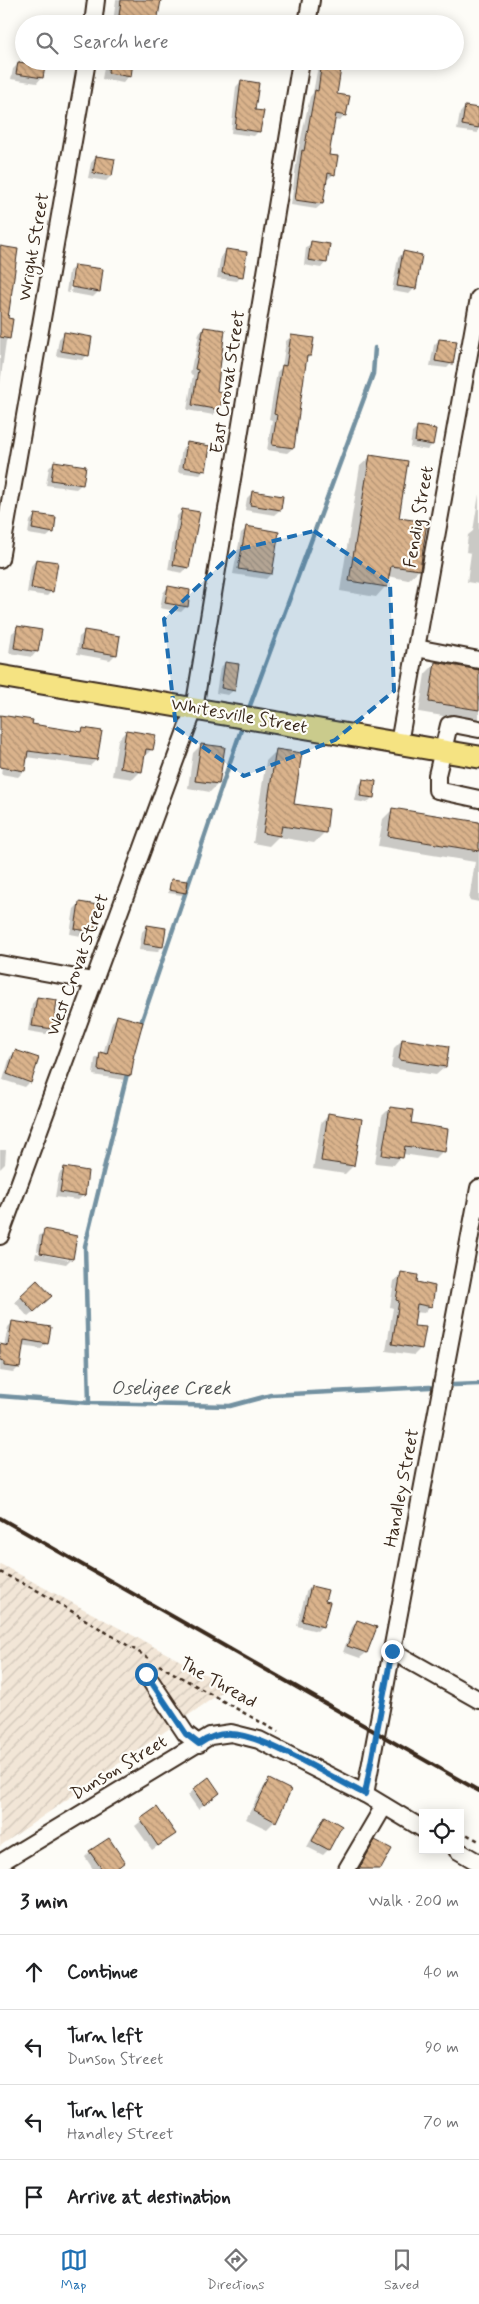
<!DOCTYPE html>
<meta charset="utf-8">
<style>
body{margin:0;font-family:Mynerve,sans-serif;background:#f6f6f6;color:#202124}
.controls{position:absolute;right:15px;bottom:15px;display:grid;overflow:hidden;border-radius:0px;box-shadow:0 2px 12px #0003}
.controls button{width:45px;height:45px;display:grid;place-items:center;padding:0;border:0;border-bottom:1px solid #e0e0e0;background:#fff;color:#202124;font:25px sans-serif}
.stop{position:absolute;width:15px;height:15px;margin:-11px;border:4px solid #1f6fb2;border-radius:50%;background:#fff}
.stop.end{background:#1f6fb2;border-color:#fff;box-shadow:0 1px 5px #0008}
.list{margin:0;padding:0;list-style:none}
h2{display:flex;justify-content:space-between;align-items:center;height:65px;margin:0;padding:0 20px;font-size:21px}
h2 small{font-size:16px;font-weight:400;color:#757577}
.list li{display:grid;grid-template-columns:32px 1fr auto;gap:15px;align-items:center;box-sizing:border-box;height:75px;padding:0 20px;border-top:1px solid #e0e0e0}
.list b{display:block;font-size:19px;white-space:nowrap}
.list p{margin:0;font-size:16px;white-space:nowrap;color:#757577}
.list em{font-size:16px;font-style:normal;color:#757577}
.icon{flex:none;width:28px;height:28px;fill:none;stroke:currentColor;stroke-width:2;stroke-linecap:round;stroke-linejoin:round}
.map{position:relative;flex:none;width:479px;height:1869px;overflow:hidden}
.search{position:absolute;background:#fff;box-shadow:0 2px 12px #0003;left:15px;right:15px;top:15px;height:55px;display:flex;align-items:center;gap:12px;box-sizing:border-box;padding:0 18px;border-radius:28px;color:#757577;font-size:19px}
.sheet{height:365px;background:#fff}
nav{display:flex;justify-content:space-around;align-items:center;box-sizing:border-box;height:70px;border-top:1px solid #e0e0e0;background:#fff;font-size:14px;color:#757577}
nav a{display:grid;justify-items:center;gap:2px}
nav .on{color:#1f6fb2}
.map>svg:first-child{display:block}
</style>
<div class="map">
<svg width="479" height="1869" viewBox="0 0 479 1869">
<defs>
<pattern id="industrial-furrows" width="10" height="10" patternUnits="userSpaceOnUse" patternTransform="scale(1.25)"><rect width="10" height="10" fill="#f2e6d7"/><path d="M-1 1l2-2M0 10L10 0M9 11l2-2" fill="none" stroke="#d0c5b8"/></pattern>
<pattern id="building-back-hatch" width="6" height="6" patternUnits="userSpaceOnUse" patternTransform="scale(1.25)"><rect width="6" height="6" fill="#dab38c"/><path d="M-1 5l2 2M0 0l6 6M5-1l2 2" fill="none" stroke="#b29272"/></pattern>
</defs>
<rect width="100%" height="100%" fill="#fdfcf7"/>
<filter id="ink" filterUnits="userSpaceOnUse"><feTurbulence type="fractalNoise" baseFrequency=".02" numOctaves="2"/><feDisplacementMap in="SourceGraphic" scale="10" xChannelSelector="R" yChannelSelector="G"/><feConvolveMatrix kernelMatrix="1 2 1 2 8 2 1 2 1" color-interpolation-filters="sRGB"/></filter>
<g filter="url(#ink)">
<polygon fill="url(#industrial-furrows)" points="0,1564 229,1687 0,1846"/>
<g fill="#0003">
<polygon points="116,0 159,0 156,21 153,24 116,24 113,22"/>
<polygon points="34,17 50,18 49,24 29,24"/>
<polygon points="219,17 230,19 229,24 212,24"/>
<polygon points="24,57 24,61 45,61 42,77 37,83 11,79 13,69 18,64 21,64"/>
<polygon points="105,61 132,61 129,76 123,83 102,79"/>
<polygon points="203,61 218,61 212,68 202,66"/>
<polygon points="223,61 262,61 256,67"/>
<polygon points="323,61 345,115 340,121 333,120 328,156 334,174 328,179 326,179 322,204 316,209 291,205 297,157 310,97 313,93 318,66"/>
<polygon points="241,81 259,131 254,136 231,133 236,87"/>
<polygon points="465,107 479,110 478,133 457,130 460,113"/>
<polygon points="96,157 111,176 106,181 88,178 91,163"/>
<polygon points="312,242 326,262 321,268 304,265 306,248"/>
<polygon points="0,248 9,338 6,341 0,384"/>
<polygon points="226,250 242,276 237,281 217,278 221,256"/>
<polygon points="403,253 414,289 409,294 392,291 398,258"/>
<polygon points="75,266 99,291 93,297 71,293 75,270 72,270 69,293 66,292 69,271"/>
<polygon points="204,328 218,409 213,415 187,410 193,375 190,374 193,359 195,357 199,333"/>
<polygon points="64,333 88,355 82,360 56,356 59,339"/>
<polygon points="292,336 310,356 305,361 293,448 287,453 267,450 272,420 269,419 277,372 282,367 286,341"/>
<polygon points="439,340 452,363 447,368 430,366 434,345"/>
<polygon points="418,428 432,445 427,450 410,447 412,433"/>
<polygon points="187,443 205,470 200,475 178,472 182,449"/>
<polygon points="371,456 419,570 408,580 388,576 386,586 376,597 340,591 360,466"/>
<polygon points="54,462 82,484 76,489 46,485 49,468"/>
<polygon points="252,493 280,510 274,515 245,510 247,498"/>
<polygon points="479,494 479,584 467,582 471,553 466,552 468,535 473,531"/>
<polygon points="183,510 188,567 182,573 168,570 177,516"/>
<polygon points="35,515 53,532 47,537 28,534 30,521"/>
<polygon points="247,528 271,574 266,579 233,574 241,533"/>
<polygon points="36,560 52,591 47,596 27,593 31,566"/>
<polygon points="168,587 187,606 181,612 160,608 163,593"/>
<polygon points="18,628 37,651 32,657 9,653 12,633"/>
<polygon points="85,632 116,654 110,660 77,654 79,637"/>
<polygon points="225,663 234,690 228,695 216,693 220,668"/>
<polygon points="436,663 479,671 479,722 419,712 425,674"/>
<polygon points="0,717 31,725 79,733 83,729 96,760 90,766 26,757 24,771 18,777 1,774 4,752 0,752"/>
<polygon points="126,731 152,749 143,758 141,771 133,779 112,776 118,740"/>
<polygon points="201,745 218,784 210,792 188,788 193,753"/>
<polygon points="276,751 293,805 325,832 314,843 278,837 269,846 253,843 266,761"/>
<polygon points="363,780 375,782 372,798 367,803 355,801 358,786"/>
<polygon points="393,809 479,823 479,902 469,900 475,862 378,846 383,819"/>
<polygon points="172,880 185,893 182,895 168,893"/>
<polygon points="80,903 93,931 87,937 70,934 74,909"/>
<polygon points="147,926 165,929 162,947 157,952 139,950 142,932"/>
<polygon points="37,998 52,1028 46,1034 28,1031 32,1004"/>
<polygon points="117,1017 131,1059 130,1075 125,1080 93,1075 95,1059 101,1054 103,1054 112,1022"/>
<polygon points="402,1040 448,1047 445,1067 436,1075 391,1068 394,1048"/>
<polygon points="16,1052 30,1082 25,1087 3,1080 10,1057"/>
<polygon points="390,1108 409,1124 443,1151 435,1159 403,1154 394,1165 375,1163 382,1116"/>
<polygon points="329,1115 353,1166 345,1174 313,1169 321,1123"/>
<polygon points="0,1150 6,1150 5,1164 0,1169"/>
<polygon points="64,1169 84,1195 78,1200 55,1197 59,1174"/>
<polygon points="45,1231 72,1258 66,1264 35,1258 36,1253 69,1260 69,1257 37,1251 39,1236"/>
<polygon points="401,1274 416,1283 430,1306 424,1313 415,1312 413,1327 421,1348 414,1355 386,1351 393,1308 390,1307 394,1281"/>
<polygon points="37,1282 45,1302 28,1317 15,1302"/>
<polygon points="13,1322 47,1343 41,1349 22,1346 18,1368 13,1373 0,1371 0,1346 4,1346 8,1327"/>
<polygon points="311,1587 322,1626 317,1631 297,1626 306,1592"/>
<polygon points="358,1621 375,1628 366,1653 360,1658 343,1652 352,1627"/>
<polygon points="270,1780 275,1821 267,1829 246,1819 262,1789"/>
<polygon points="194,1790 219,1793 198,1809 188,1795"/>
<polygon points="157,1809 174,1834 152,1850 135,1826"/>
<polygon points="325,1818 340,1826 328,1850 323,1855 307,1847 320,1823"/>
<polygon points="376,1842 380,1869 356,1869 367,1850"/>
<polygon points="90,1852 124,1862 116,1869 93,1869 85,1857"/>
</g>
<g fill="none" stroke-linecap="round" stroke-linejoin="round">
<g stroke="#7391a1" stroke-width="4.5">
<polyline points="248,711 373,374 375,348"/>
<polyline points="140,1026 243,724"/>
<polyline points="453,1385 479,1384"/>
<polyline points="0,1396 89,1403 230,1406 271,1395 430,1387"/>
<polyline points="89,1403 85,1246 128,1070"/>
</g>
</g>
<g fill="url(#building-back-hatch)" stroke="#3b2a1e">
<polygon points="121,0 161,0 157,22 119,16"/>
<polygon points="26,61 46,61 43,78 16,74 18,62 25,63"/>
<polygon points="109,61 133,61 131,77 108,73"/>
<polygon points="322,61 342,62 337,94 350,96 346,116 336,114 329,155 338,156 335,175 328,173 323,204 295,200 302,150 304,151 315,90 318,91"/>
<polygon points="241,80 259,83 255,110 264,111 260,132 235,128"/>
<polygon points="465,106 479,108 479,128 462,125"/>
<polygon points="96,156 115,159 112,176 93,173"/>
<polygon points="311,241 330,244 327,263 308,260"/>
<polygon points="0,246 18,249 8,318 13,319 10,339 0,337"/>
<polygon points="226,249 247,252 243,277 222,273"/>
<polygon points="403,251 422,255 416,289 397,286"/>
<polygon points="74,265 103,269 100,292 71,287"/>
<polygon points="204,327 225,330 217,391 223,392 220,410 192,405 198,370 195,369"/>
<polygon points="64,332 92,337 89,356 61,351"/>
<polygon points="291,335 314,338 311,356 307,356 294,448 272,445 277,415 274,414 282,365 286,366"/>
<polygon points="439,339 457,341 453,364 435,361"/>
<polygon points="417,426 436,429 433,445 415,442"/>
<polygon points="187,442 210,446 206,471 183,467"/>
<polygon points="370,455 408,461 399,518 427,522 420,570 391,566 387,587 349,581"/>
<polygon points="54,461 86,466 83,485 51,480"/>
<polygon points="252,491 283,496 281,510 250,505"/>
<polygon points="182,509 200,512 189,568 173,565"/>
<polygon points="35,514 56,517 54,533 32,529"/>
<polygon points="246,526 279,532 272,574 238,569"/>
<polygon points="36,559 58,562 53,592 31,588"/>
<polygon points="168,586 190,590 188,607 165,603"/>
<polygon points="17,626 42,630 38,652 14,648"/>
<polygon points="84,630 120,636 117,655 81,649"/>
<polygon points="225,662 239,664 235,691 221,688"/>
<polygon points="435,662 479,670 479,710 429,702"/>
<polygon points="0,715 33,720 32,724 82,732 83,728 102,731 97,760 28,751 25,771 0,767"/>
<polygon points="126,730 156,735 153,750 146,749 142,772 120,768"/>
<polygon points="201,744 225,747 219,784 195,781"/>
<polygon points="276,749 302,753 294,804 329,809 326,833 282,826 280,836 263,833"/>
<polygon points="363,779 376,781 374,798 360,796"/>
<polygon points="392,808 479,822 479,851 388,836"/>
<polygon points="171,879 188,881 186,893 169,890"/>
<polygon points="79,902 98,905 94,932 75,929"/>
<polygon points="147,925 166,928 163,947 144,944"/>
<polygon points="37,997 57,1000 53,1029 32,1026"/>
<polygon points="117,1015 143,1022 133,1058 134,1058 131,1076 98,1070 100,1052 107,1054"/>
<polygon points="402,1039 449,1046 446,1067 399,1060"/>
<polygon points="15,1050 39,1058 31,1083 7,1074"/>
<polygon points="390,1107 413,1110 411,1123 448,1129 445,1152 405,1146 403,1158 382,1155"/>
<polygon points="328,1113 362,1119 354,1166 321,1161"/>
<polygon points="64,1167 88,1171 85,1196 60,1192"/>
<polygon points="44,1229 77,1236 73,1259 40,1253"/>
<polygon points="401,1272 418,1275 417,1282 435,1286 432,1307 417,1304 414,1326 426,1327 422,1349 392,1344 399,1301 396,1300"/>
<polygon points="37,1280 52,1296 34,1312 20,1296"/>
<polygon points="12,1321 51,1327 48,1344 24,1340 20,1368 4,1366 4,1361 0,1360 0,1344 8,1346"/>
<polygon points="311,1586 328,1590 325,1601 330,1602 323,1627 302,1621"/>
<polygon points="357,1620 377,1627 367,1653 347,1646"/>
<polygon points="209,1777 220,1793 204,1805 193,1789"/>
<polygon points="269,1779 291,1790 276,1822 254,1810"/>
<polygon points="157,1807 176,1834 158,1846 140,1819"/>
<polygon points="325,1816 342,1826 329,1850 312,1841"/>
<polygon points="109,1838 125,1862 116,1869 102,1869 89,1851"/>
<polygon points="375,1840 392,1849 381,1869 359,1869"/>
</g>
<g fill="none" stroke-linecap="round" stroke-linejoin="round">
<defs>
<g id="minor">
<polyline points="93,24 96,0"/>
<polyline points="307,24 311,0"/>
<polyline points="0,559 87,61"/>
<polyline points="416,648 479,660"/>
<polyline points="479,729 453,724 449,725 437,775 437,790 479,799"/>
<polyline points="399,743 479,298"/>
<polyline points="0,964 93,981"/>
<polyline points="0,1236 194,709 301,61"/>
<polyline points="392,1651 479,1700"/>
<polyline points="146,1674 186,1734 199,1744"/>
<polyline points="365,1794 479,1188"/>
<polyline points="457,1850 479,1863"/>
<polyline points="0,1863 210,1736 231,1733 259,1740 365,1794 423,1829"/>
<polyline points="347,1869 384,1806"/>
</g>
<polyline id="major" points="0,676 479,757"/>
</defs>
<use href="#minor" stroke="#3b2a1e" stroke-width="20"/>
<use href="#major" stroke="#3b2a1e" stroke-width="25"/>
<g stroke="#3b2a1e" stroke-width="2.5" stroke-dasharray="4 4" stroke-linecap="butt">
<polyline points="0,1572 40,1592 150,1659"/>
<polyline points="159,1665 278,1732"/>
<polyline points="460,1831 479,1841"/>
</g>
<use href="#minor" stroke="#fdfcf7" stroke-width="16"/>
<use href="#major" stroke="#f5e382" stroke-width="21"/>
<polyline stroke="#3b2a1e" stroke-width="4" points="0,1518 479,1791"/>
</g>
</g>
<g fill="none" stroke-linecap="round" stroke-linejoin="round" filter="url(#ink)">
<path stroke="#1f6fb2" stroke-width="6" d="M146,1674L186,1734L199,1744C209,1737 219,1733 231,1734C262,1734 334,1779 365,1794L392,1651"/>
</g>
<path fill="#1f6fb2" fill-opacity="0.2" stroke="#1f6fb2" stroke-width="4" stroke-dasharray="10 6" stroke-linejoin="round" d="M314,531L390,583L394,691L335,740L244,776L176,728L164,619L236,550Z"/>
<g text-anchor="middle" dominant-baseline="central" stroke-width="4.5" stroke-linejoin="round" paint-order="stroke">
<g font-size="18" fill="#3b2a1e" stroke="#fdfcf7">
<text transform="translate(34 247) rotate(-80)">Wright Street</text>
<text transform="translate(228 382) rotate(-81)">East Crovat Street</text>
<text transform="translate(419 517) rotate(-80)">Fendig Street</text>
<text transform="translate(239 716) rotate(10)">Whitesville Street</text>
<text transform="translate(78 965) rotate(-70)">West Crovat Street</text>
<text transform="translate(402 1488) rotate(-79)">Handley Street</text>
<text transform="translate(218 1683) rotate(29)">The Thread</text>
<text transform="translate(119 1768) rotate(-31)">Dunson Street</text>
</g>
<g font-size="19" font-style="italic" fill="#525555" stroke="#fdfcf7">
<text x="171" y="1388">Oseligee Creek</text>
</g>
</g>
</svg>
<div class="controls">
<button><svg class="icon" aria-label="locate" viewBox="0 0 24 24"><circle cx="12" cy="12" r="6"/><path d="M12 2v4M12 18v4M2 12h4M18 12h4"/></svg></button>
</div>
<div class="stop" style="left:146px;top:1674px"></div>
<div class="stop end" style="left:392px;top:1651px"></div>
<div class="search"><svg class="icon" aria-label="search" viewBox="0 0 24 24"><circle cx="10" cy="10" r="6"/><path d="M15 15l6 6"/></svg>Search here</div>
</div>
<section class="sheet">
<h2>3 min<small>Walk · 200 m</small></h2>
<ul class="list">
<li><svg class="icon" aria-label="ahead" viewBox="0 0 24 24"><path d="M12 20V5M6 11l6-6 6 6"/></svg><div><b>Continue</b></div><em>40 m</em></li>
<li><svg class="icon" aria-label="left" viewBox="0 0 24 24"><path d="M17 20v-9H6M10 6l-5 5 5 5"/></svg><div><b>Turn left</b><p>Dunson Street</p></div><em>90 m</em></li>
<li><svg class="icon" aria-label="left" viewBox="0 0 24 24"><path d="M17 20v-9H6M10 6l-5 5 5 5"/></svg><div><b>Turn left</b><p>Handley Street</p></div><em>70 m</em></li>
<li><svg class="icon" aria-label="arrive" viewBox="0 0 24 24"><path d="M6 21V4h12l-3 4 3 4H6"/></svg><div><b>Arrive at destination</b></div></li>
</ul>
</section>
<nav>
<a class="on"><svg class="icon" aria-label="map" viewBox="0 0 24 24"><path d="M3 6l6-2 6 2 6-2v14l-6 2-6-2-6 2zM9 4v14M15 6v14"/></svg>Map</a>
<a><svg class="icon" aria-label="directions" viewBox="0 0 24 24"><path d="M12 3l9 9-9 9-9-9zM9 14v-3h6M13 9l2 2-2 2"/></svg>Directions</a>
<a><svg class="icon" aria-label="saved" viewBox="0 0 24 24"><path d="M7 4h10v16l-5-4-5 4z"/></svg>Saved</a>
</nav>
